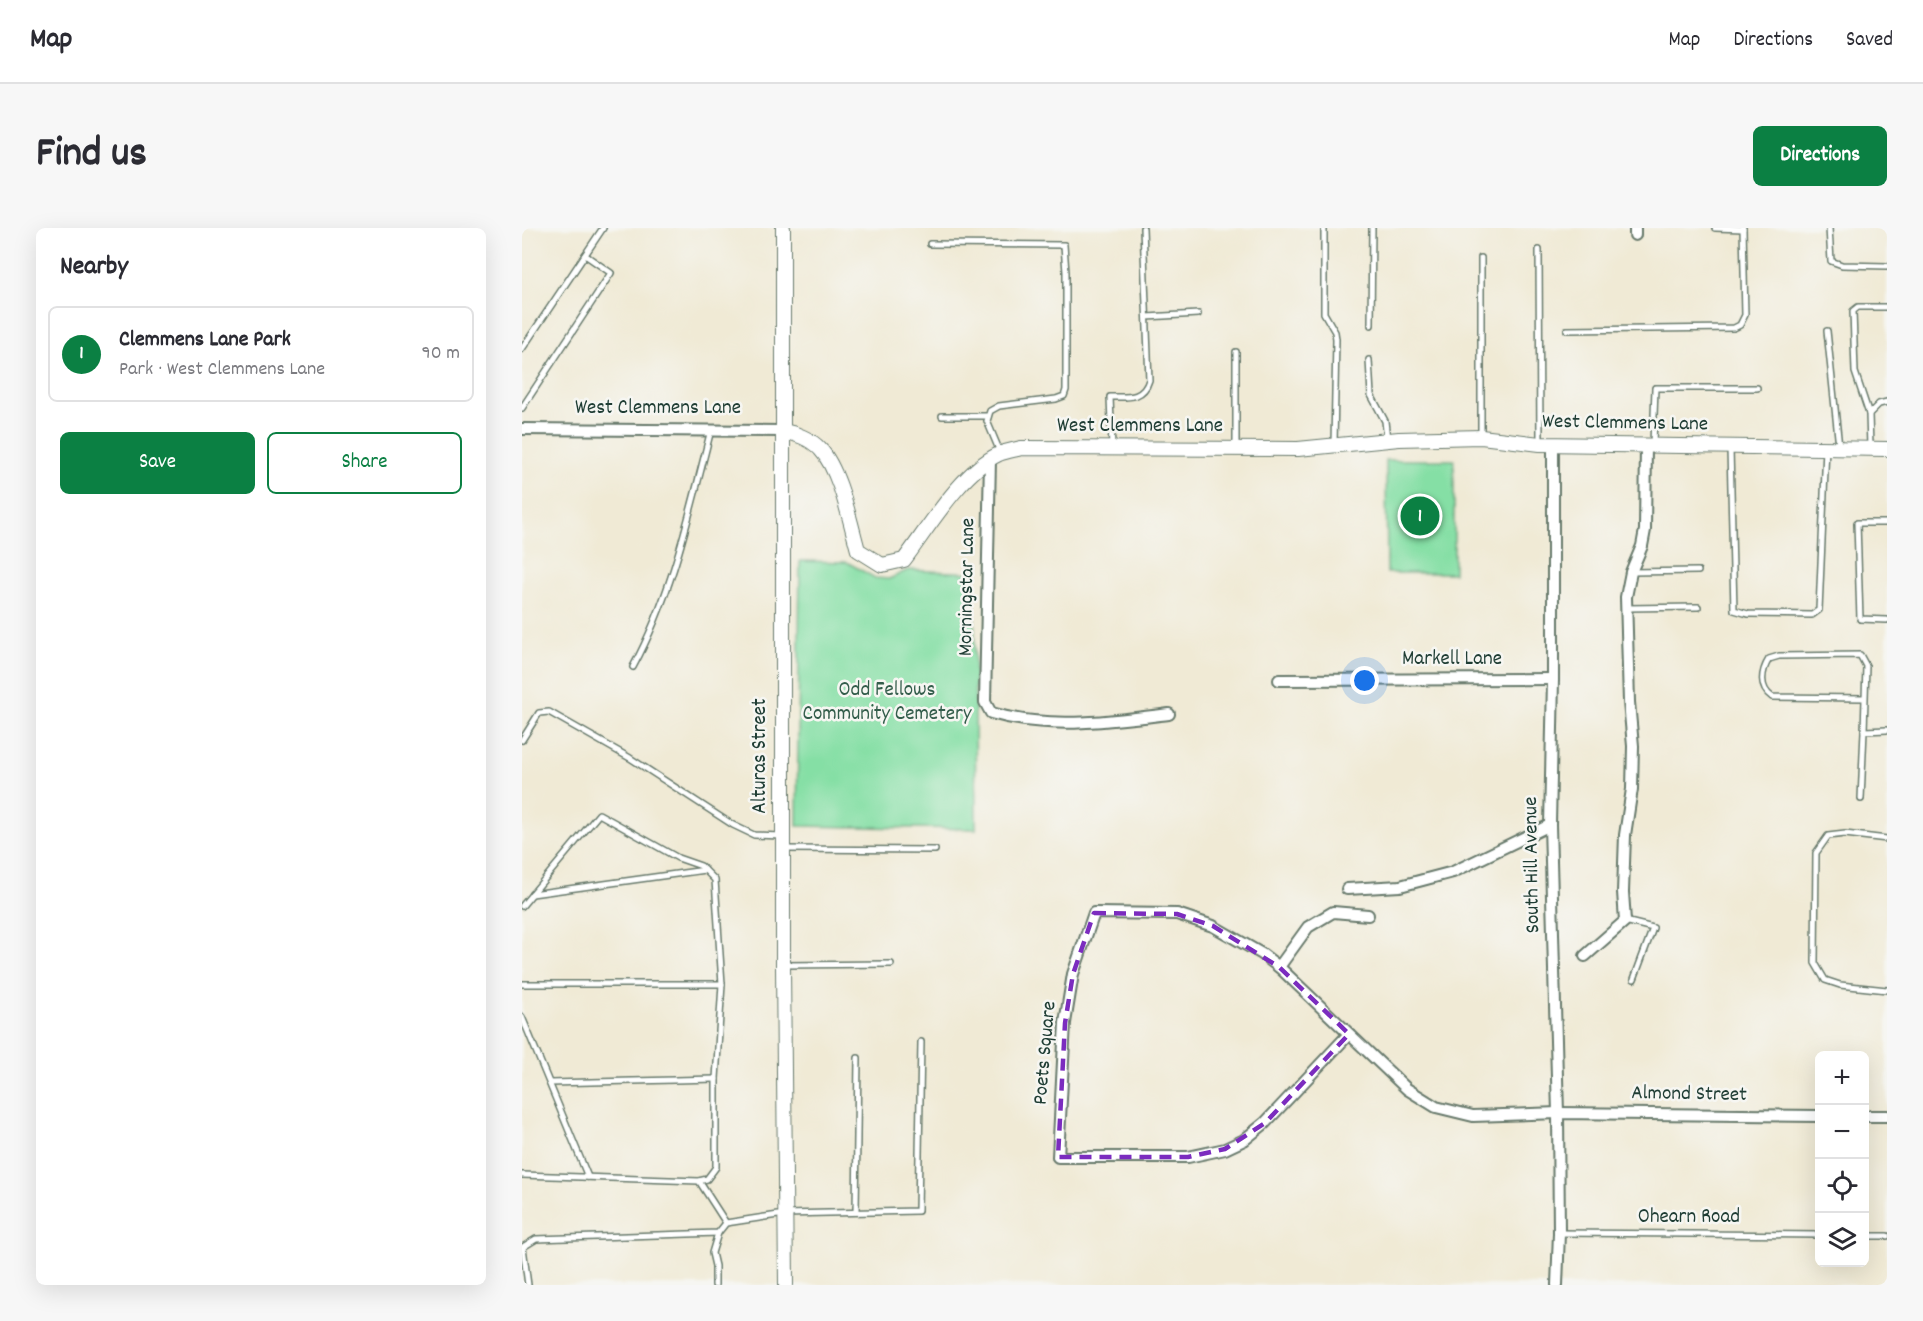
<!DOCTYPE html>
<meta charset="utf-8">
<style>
body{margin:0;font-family:Dekko,sans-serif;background:#f7f7f7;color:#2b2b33}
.controls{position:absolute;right:18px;bottom:18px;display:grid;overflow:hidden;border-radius:9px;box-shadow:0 6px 24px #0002}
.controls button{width:54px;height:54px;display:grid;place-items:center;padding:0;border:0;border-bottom:2px solid #e1e1e2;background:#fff;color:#2b2b33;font:30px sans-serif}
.you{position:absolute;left:843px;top:453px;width:21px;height:21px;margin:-15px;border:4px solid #fff;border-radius:50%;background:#1a73e8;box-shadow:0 0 0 9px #1a73e833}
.badge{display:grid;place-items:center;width:39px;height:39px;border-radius:50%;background:#0b8043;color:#fff;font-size:20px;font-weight:700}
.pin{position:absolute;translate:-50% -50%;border:3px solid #fff;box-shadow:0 2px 6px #0006}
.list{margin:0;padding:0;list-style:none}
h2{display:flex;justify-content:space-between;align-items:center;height:78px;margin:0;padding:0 24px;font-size:26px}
h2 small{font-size:20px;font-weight:400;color:#7c7c81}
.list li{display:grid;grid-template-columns:39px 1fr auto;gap:18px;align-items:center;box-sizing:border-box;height:96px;margin:0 12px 12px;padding:0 12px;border:2px solid #e1e1e2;border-radius:9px}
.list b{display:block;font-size:22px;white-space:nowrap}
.list p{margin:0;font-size:20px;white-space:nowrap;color:#7c7c81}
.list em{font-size:20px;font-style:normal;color:#7c7c81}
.actions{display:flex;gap:12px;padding:18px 24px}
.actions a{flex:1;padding:14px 0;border:2px solid #0b8043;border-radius:9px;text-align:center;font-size:21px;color:#0b8043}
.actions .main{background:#0b8043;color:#fff}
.icon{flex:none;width:33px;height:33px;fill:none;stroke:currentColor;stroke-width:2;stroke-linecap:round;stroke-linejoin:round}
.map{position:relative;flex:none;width:1365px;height:1057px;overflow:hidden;border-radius:9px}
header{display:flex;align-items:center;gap:36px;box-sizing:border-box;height:84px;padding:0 30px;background:#fff;border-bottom:2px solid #e1e1e2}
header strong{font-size:28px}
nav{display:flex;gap:33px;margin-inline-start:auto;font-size:21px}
.intro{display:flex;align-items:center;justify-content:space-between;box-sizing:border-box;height:144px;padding:0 36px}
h1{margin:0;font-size:42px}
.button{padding:15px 27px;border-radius:9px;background:#0b8043;color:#fff;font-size:21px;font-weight:700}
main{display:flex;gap:36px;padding:0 36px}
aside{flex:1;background:#fff;border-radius:9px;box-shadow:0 6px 24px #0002}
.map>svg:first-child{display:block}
</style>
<header>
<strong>Map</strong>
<nav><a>Map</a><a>Directions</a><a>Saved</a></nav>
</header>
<div class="intro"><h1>Find us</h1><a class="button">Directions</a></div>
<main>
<aside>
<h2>Nearby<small></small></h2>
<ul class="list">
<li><span class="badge">1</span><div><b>Clemmens Lane Park</b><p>Park · West Clemmens Lane</p></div><em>90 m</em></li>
</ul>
<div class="actions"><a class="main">Save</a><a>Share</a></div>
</aside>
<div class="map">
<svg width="1365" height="1057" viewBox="0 0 1365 1057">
<rect width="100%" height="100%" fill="#f6f6f2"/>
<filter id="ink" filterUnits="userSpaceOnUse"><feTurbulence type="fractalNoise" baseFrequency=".0167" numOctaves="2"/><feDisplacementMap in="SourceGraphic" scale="12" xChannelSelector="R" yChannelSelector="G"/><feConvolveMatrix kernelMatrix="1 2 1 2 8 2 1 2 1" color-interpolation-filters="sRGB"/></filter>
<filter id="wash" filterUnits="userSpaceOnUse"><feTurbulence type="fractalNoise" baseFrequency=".008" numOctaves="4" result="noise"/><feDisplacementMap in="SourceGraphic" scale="24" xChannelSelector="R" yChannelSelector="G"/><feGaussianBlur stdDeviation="1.35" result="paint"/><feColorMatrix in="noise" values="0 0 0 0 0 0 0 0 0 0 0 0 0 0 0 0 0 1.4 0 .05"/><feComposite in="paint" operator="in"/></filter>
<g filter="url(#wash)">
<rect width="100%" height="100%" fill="#f0ead5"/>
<g fill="#85dfa5" stroke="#528e6c" stroke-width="1.5">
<polygon points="864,232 932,232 932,345 865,345"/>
<polygon points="278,333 325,334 353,350 367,351 386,342 452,345 454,601 275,598"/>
</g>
</g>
<g filter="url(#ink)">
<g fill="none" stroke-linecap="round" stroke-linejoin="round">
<defs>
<g id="service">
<polyline points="802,0 802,85 813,104 814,111 812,217"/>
<polyline points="1193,0 1221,1"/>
<polyline points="1307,0 1309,33 1320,37 1365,38"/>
<polyline points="408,16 542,17 544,44 544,162 542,168 534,171 477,178 468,183 465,193 478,224"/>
<polyline points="1017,22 1018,215"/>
<polyline points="959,30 959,207"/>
<polyline points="625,89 676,86"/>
<polyline points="849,97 850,0"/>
<polyline points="1045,102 1212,100 1218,97 1223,87 1221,0"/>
<polyline points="1305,103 1317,219"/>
<polyline points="0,121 81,0"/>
<polyline points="714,124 714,219"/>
<polyline points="847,132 849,167 863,193 865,211"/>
<polyline points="0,180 89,45 63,27"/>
<polyline points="1347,186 1333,144 1331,83 1336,79 1365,79"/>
<polyline points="420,188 466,188"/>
<polyline points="1131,216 1133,160 1235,160"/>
<path d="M590,219L588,169C605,169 621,172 627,152L621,0"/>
<polyline points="1348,219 1347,186 1357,176 1365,174"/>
<polyline points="1208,221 1212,382 1226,386 1290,387 1297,382 1304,220"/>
<polyline points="1365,295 1335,295 1338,391 1365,392"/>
<polyline points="1109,344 1176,343"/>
<polyline points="1105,380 1176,379"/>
<path d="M111,439C151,365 168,283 189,202"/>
<path d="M1342,503L1344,438L1338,427L1257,428L1247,431C1239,444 1237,460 1250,469L1343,470"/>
<polyline points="0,512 17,485 27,484 108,530 211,597 232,607 259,608"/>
<polyline points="1339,571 1342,503 1365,502"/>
<polyline points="1365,611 1323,606 1306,608 1294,625 1293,735 1303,752 1318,757 1365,762"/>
<polyline points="262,621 413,622"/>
<polyline points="10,666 183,642"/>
<polyline points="0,678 77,586 156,630 179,638 193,652 200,756 194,851 194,939 185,951 177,953 0,947"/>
<polyline points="1103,693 1131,700 1112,751"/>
<polyline points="262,737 369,736"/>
<polyline points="0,756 200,756"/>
<polyline points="0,789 66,949"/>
<polyline points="28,855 194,851"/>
<polyline points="177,953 204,995"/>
<polyline points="334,984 336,830"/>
<polyline points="1037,1005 1298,1007"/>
<polyline points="1342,1008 1365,1008"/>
<polyline points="6,1057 1,1019 14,1011 196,1005 204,995 263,986 396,983 399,814"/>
<polyline points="193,1057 193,1038 190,1025 196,1005"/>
</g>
<g id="minor">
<polyline points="1113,7 1113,0"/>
<polyline points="0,201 261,203"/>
<polyline points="1031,216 1031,451 1028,597 1036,885 1037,1005 1035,1057"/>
<path d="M468,231L463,474L469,485C526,502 589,493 647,486"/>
<polyline points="757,452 1031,451"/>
<polyline points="825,661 878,658 931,644 1028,597"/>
<polyline points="1063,728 1103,693 1101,664 1103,607 1110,561 1111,518 1107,474 1104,369 1109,344 1120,318 1123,302 1124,218"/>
<polyline points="757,739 786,699 811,684 846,687"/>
<polyline points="827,806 743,895 722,912 703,921 666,929 536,929 543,795 551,746 572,685 655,686 691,698 740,726 757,739 885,861 914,879 951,888 1036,885 1298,888"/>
<polyline points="1342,888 1365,888"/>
</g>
<g id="tertiary">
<polyline points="261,0 261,737 264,1057"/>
<path d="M261,203C273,205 289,211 298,221C318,242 328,294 336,322L360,337L382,332C407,299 439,244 477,226C484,223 492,222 499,220L776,221L877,211L959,209L1018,216L1365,221"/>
</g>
</defs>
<use href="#service" stroke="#687a6c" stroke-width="8"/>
<use href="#minor" stroke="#687a6c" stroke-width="14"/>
<use href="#tertiary" stroke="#687a6c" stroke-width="16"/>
<use href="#service" stroke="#fff" stroke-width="5"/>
<use href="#minor" stroke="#fff" stroke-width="10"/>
<use href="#tertiary" stroke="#fff" stroke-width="14"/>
</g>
</g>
<path fill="none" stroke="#7b2cbf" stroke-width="4.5" stroke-dasharray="12 8" stroke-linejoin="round" d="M572,685L655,686L691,698L757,739L827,806L743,895L703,921L666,929H536L543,795L551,746Z"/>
<g text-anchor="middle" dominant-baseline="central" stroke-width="5" stroke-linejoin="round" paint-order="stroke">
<g font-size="21" fill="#1f3d34" stroke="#f6f6f2">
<text x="136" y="181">West Clemmens Lane</text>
<text transform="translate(1103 196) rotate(1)">West Clemmens Lane</text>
<text x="618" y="199">West Clemmens Lane</text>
<text transform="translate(446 359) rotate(-89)">Morningstar Lane</text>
<text x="930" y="432">Markell Lane</text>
<text transform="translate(239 528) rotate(-90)">Alturas Street</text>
<text transform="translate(1011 637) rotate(-91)">South Hill Avenue</text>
<text transform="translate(524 825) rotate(-85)">Poets Square</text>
<text transform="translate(1167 867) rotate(1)">Almond Street</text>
<text x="1167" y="990">Ohearn Road</text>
</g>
<g font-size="21" fill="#335d4b" stroke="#f6f6f2">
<text x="365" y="463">Odd Fellows<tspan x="365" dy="24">Community Cemetery</tspan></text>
</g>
</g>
</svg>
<div class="controls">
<button>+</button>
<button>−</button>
<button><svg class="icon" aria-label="locate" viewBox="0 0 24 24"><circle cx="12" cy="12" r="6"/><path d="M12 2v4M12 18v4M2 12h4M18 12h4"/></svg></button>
<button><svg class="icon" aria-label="layers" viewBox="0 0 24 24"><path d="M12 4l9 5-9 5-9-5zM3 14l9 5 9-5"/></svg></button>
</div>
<div class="you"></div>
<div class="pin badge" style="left:898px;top:288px">1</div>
</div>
</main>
